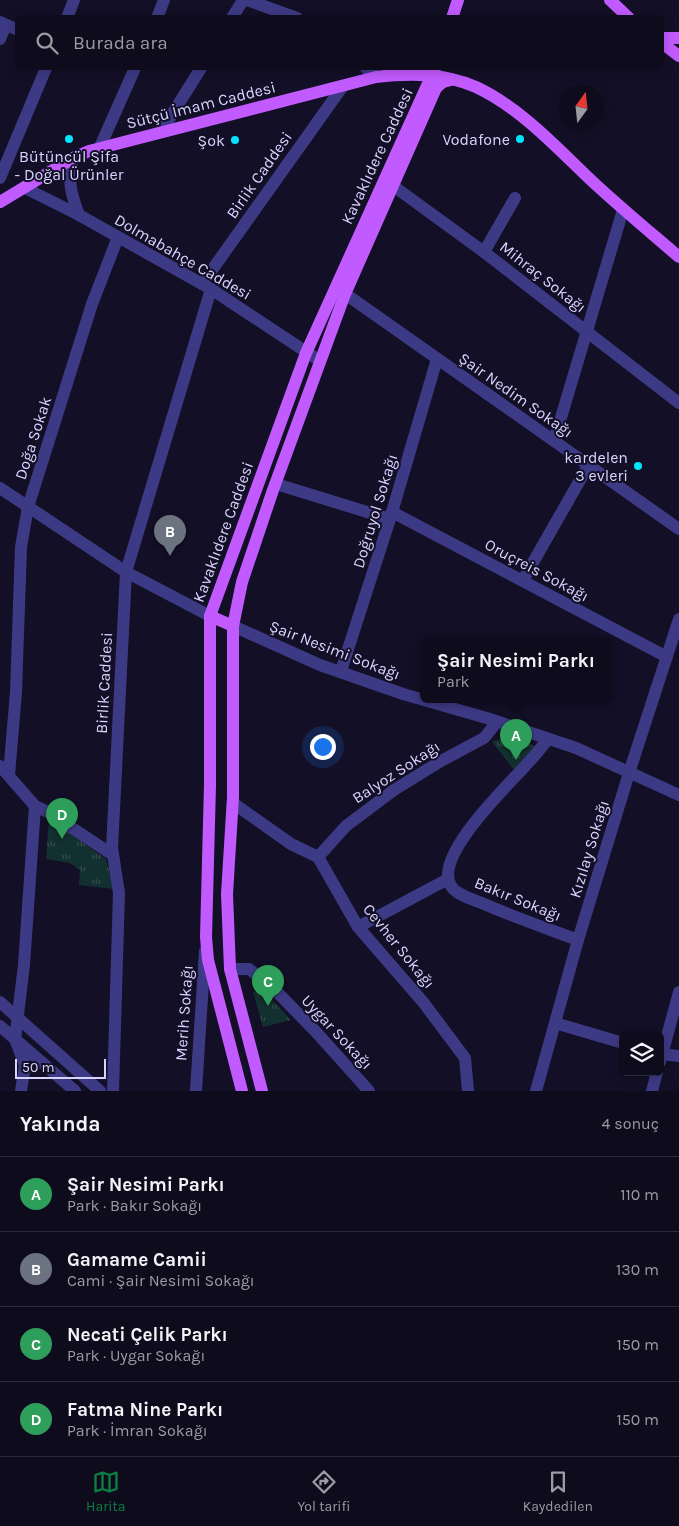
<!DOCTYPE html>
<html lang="tr">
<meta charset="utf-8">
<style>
body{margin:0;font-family:Karla,sans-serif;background:#1c1929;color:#f1f3f6}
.controls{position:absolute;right:15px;bottom:15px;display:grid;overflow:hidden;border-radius:8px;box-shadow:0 2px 12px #0003}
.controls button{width:45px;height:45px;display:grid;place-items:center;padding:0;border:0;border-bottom:1px solid #2e2b3b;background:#0e0b1c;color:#f1f3f6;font:25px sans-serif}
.compass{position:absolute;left:559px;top:85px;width:45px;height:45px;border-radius:50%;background:#0e0b1c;box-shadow:0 2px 12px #0003;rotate:15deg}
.scale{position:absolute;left:15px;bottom:12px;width:91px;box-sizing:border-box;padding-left:5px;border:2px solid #d9d4ff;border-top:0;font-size:14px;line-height:18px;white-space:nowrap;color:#d9d4ff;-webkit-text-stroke:4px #130f26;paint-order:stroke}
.you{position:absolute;left:322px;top:746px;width:18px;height:18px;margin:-12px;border:4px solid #fff;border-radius:50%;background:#1a73e8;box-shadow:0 0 0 8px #1a73e833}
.badge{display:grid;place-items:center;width:32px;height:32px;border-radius:50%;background:#0b8043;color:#fff;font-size:16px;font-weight:700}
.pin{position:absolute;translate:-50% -41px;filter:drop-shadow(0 1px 2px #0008)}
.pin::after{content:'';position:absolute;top:26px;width:18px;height:15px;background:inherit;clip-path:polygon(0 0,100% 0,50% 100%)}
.popup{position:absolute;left:420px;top:638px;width:192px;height:65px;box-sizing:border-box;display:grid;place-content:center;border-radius:8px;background:#0e0b1c;filter:drop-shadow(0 1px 4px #0005);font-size:16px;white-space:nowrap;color:#9b9ba3}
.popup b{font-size:19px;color:#f1f3f6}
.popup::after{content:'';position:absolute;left:50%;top:100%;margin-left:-10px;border:10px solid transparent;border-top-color:#0e0b1c}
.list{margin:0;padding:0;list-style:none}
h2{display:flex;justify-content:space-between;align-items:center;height:65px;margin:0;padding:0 20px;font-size:21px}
h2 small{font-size:16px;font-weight:400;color:#9b9ba3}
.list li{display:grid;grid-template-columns:32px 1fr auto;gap:15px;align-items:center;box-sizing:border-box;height:75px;padding:0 20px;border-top:1px solid #2e2b3b}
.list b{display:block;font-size:19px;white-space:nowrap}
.list p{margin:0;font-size:16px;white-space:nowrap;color:#9b9ba3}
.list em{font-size:16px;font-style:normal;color:#9b9ba3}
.icon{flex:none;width:28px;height:28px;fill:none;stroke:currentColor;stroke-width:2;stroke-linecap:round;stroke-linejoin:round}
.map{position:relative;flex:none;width:679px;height:1091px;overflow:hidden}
.search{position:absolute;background:#0e0b1c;box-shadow:0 2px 12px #0003;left:15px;right:15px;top:15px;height:55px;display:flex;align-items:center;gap:12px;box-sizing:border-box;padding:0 18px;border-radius:8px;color:#9b9ba3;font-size:19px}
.sheet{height:365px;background:#0e0b1c}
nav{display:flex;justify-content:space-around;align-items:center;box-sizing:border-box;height:70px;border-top:1px solid #2e2b3b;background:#0e0b1c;font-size:14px;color:#9b9ba3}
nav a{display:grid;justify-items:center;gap:2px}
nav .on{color:#0b8043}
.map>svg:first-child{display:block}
</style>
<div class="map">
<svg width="679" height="1091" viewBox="0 0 679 1091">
<defs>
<pattern id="grass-tufts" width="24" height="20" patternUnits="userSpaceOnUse" patternTransform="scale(1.25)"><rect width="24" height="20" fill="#12302f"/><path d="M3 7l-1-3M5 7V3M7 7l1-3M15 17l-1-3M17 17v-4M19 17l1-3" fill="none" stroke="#344d4e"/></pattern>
</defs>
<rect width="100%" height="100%" fill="#130f26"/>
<g fill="url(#grass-tufts)">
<polygon points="506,737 511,737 537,747 516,772 492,742"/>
<polygon points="49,818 106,859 114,889 79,885 80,870 70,863 46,859"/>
<polygon points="264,991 291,1020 263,1027 253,992"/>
</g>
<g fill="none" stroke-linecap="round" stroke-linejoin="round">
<g stroke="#3d3a85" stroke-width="12">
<polyline points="247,0 297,18"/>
<polyline points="67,18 74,0"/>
<polyline points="157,18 164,0"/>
<polyline points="232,18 243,0"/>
<polyline points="0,22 18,30"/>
<polyline points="0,39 6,25"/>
<polyline points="366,68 376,77"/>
<polyline points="161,132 201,68"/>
<polyline points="99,149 135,68"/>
<path d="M73,158C67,180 71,194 79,215"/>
<polyline points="0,178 46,68"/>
<polyline points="384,181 392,185 484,252 679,403"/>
<polyline points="25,188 79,215 211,289 320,361"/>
<polyline points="484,252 515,198"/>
<polyline points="202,284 343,86"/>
<polyline points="337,288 679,529"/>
<polyline points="554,441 623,210"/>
<polyline points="276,484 390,519"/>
<polyline points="0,488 126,572 210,616"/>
<polyline points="392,512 667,657"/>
<polyline points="523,580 588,466"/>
<polyline points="233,626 320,665 403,694 490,719 576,748 679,795"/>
<polyline points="341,671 390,519 437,359"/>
<path d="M548,739C541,748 534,757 526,765C509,785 420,867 457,892C464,897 474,900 482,903C513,917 546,928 578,940"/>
<polyline points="0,766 35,806 48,812 113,855"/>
<polyline points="9,775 16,692 21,547 28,507 92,304 118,237"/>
<polyline points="233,803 291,844 318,857 358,927 423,1002 465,1058 468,1091"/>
<polyline points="318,857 346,826 394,790 441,761 484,738 497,722"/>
<polyline points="358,927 448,879"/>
<polyline points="230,969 249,969 278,993 317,1033 369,1091"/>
<polyline points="0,1002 100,1091"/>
<polyline points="555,1023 623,1043"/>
<polyline points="0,1026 75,1091"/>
<polyline points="660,1054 679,1056"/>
<polyline points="660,1062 679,992"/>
<polyline points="21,1091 25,1065 15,1039 24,965 35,806"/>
<polyline points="113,1091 119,893 112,848 126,572 211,289"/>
<polyline points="196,1091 205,951"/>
<polyline points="536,1091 578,940 629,773 679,619"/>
<polyline points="652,1091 657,1072"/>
</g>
<g stroke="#c25bff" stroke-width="12">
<polyline points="610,0 629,18"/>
<polyline points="452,18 458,0"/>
<polyline points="662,38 679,38"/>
<polyline points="662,43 679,56"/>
<path d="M0,202L73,158L89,151L376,77C410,73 444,73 476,87C521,108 557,148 593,182C621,208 650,232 679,257"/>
<polyline points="210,616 233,626"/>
<polyline points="242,1091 208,960 206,937 210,785 210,616 306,353 435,68"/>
<polyline points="262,1091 230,969 227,894 233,797 233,626 242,582 273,490 345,294 436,88 443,82 451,80"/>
</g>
</g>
<g fill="#00e5ff" stroke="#130f26" stroke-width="2">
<circle cx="69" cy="139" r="5"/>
<circle cx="520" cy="139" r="5"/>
<circle cx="235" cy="140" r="5"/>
<circle cx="638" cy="466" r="5"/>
</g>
<g text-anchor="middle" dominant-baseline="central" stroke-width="4" stroke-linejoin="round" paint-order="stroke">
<g font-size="16" fill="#d9d4ff" stroke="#130f26">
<text transform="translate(201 105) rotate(-14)">Sütçü İmam Caddesi</text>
<text transform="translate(377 156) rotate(-65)">Kavaklıdere Caddesi</text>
<text transform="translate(259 175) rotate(-55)">Birlik Caddesi</text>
<text transform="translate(183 257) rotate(30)">Dolmabahçe Caddesi</text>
<text transform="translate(543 277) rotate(38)">Mihraç Sokağı</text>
<text transform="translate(516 395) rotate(35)">Şair Nedim Sokağı</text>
<text transform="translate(33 438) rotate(-72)">Doğa Sokak</text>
<text transform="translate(375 511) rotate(-73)">Doğruyol Sokağı</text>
<text transform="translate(223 532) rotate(-70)">Kavaklıdere Caddesi</text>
<text transform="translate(537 570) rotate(28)">Oruçreis Sokağı</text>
<text transform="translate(335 650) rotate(21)">Şair Nesimi Sokağı</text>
<text transform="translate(104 683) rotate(-87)">Birlik Caddesi</text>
<text transform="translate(396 772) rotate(-33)">Balyoz Sokağı</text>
<text transform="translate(589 849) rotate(-73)">Kızılay Sokağı</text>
<text transform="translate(518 899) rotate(22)">Bakır Sokağı</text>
<text transform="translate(399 946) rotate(51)">Cevher Sokağı</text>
<text transform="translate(184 1013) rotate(-86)">Merih Sokağı</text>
<text transform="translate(337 1032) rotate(47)">Uygar Sokağı</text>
</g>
<g font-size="16" fill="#d9d4ff" stroke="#130f26" text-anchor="end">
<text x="510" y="139">Vodafone</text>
<text x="225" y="140">Şok</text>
<text x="69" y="156" text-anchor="middle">Bütüncül Şifa<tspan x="69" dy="18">- Doğal Ürünler</tspan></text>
<text x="628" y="457">kardelen<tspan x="628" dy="18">3 evleri</tspan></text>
</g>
</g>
</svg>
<div class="controls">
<button><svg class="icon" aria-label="layers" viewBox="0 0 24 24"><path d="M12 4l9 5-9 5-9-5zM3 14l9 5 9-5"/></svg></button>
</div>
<svg class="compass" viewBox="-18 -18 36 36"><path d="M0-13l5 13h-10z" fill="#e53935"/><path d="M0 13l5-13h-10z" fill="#9b9ba3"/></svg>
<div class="scale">50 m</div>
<div class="you"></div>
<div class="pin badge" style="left:516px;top:760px;background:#2e9e5b">A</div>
<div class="popup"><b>Şair Nesimi Parkı</b>Park</div>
<div class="pin badge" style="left:170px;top:556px;background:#6b7280">B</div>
<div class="pin badge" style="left:268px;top:1006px;background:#2e9e5b">C</div>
<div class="pin badge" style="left:62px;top:839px;background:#2e9e5b">D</div>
<div class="search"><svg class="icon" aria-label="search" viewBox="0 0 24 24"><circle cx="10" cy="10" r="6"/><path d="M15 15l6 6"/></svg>Burada ara</div>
</div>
<section class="sheet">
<h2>Yakında<small>4 sonuç</small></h2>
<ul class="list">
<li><span class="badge" style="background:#2e9e5b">A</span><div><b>Şair Nesimi Parkı</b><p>Park · Bakır Sokağı</p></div><em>110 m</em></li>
<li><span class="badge" style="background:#6b7280">B</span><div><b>Gamame Camii</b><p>Cami · Şair Nesimi Sokağı</p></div><em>130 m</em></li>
<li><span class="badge" style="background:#2e9e5b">C</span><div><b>Necati Çelik Parkı</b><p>Park · Uygar Sokağı</p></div><em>150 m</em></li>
<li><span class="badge" style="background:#2e9e5b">D</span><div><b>Fatma Nine Parkı</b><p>Park · İmran Sokağı</p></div><em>150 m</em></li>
</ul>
</section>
<nav>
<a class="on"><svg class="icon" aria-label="map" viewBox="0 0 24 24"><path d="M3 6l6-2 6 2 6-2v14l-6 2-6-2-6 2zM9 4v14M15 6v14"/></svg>Harita</a>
<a><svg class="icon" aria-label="directions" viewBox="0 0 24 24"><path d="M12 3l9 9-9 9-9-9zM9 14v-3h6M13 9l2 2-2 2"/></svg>Yol tarifi</a>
<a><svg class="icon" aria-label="saved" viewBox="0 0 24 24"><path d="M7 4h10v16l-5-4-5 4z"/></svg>Kaydedilen</a>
</nav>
